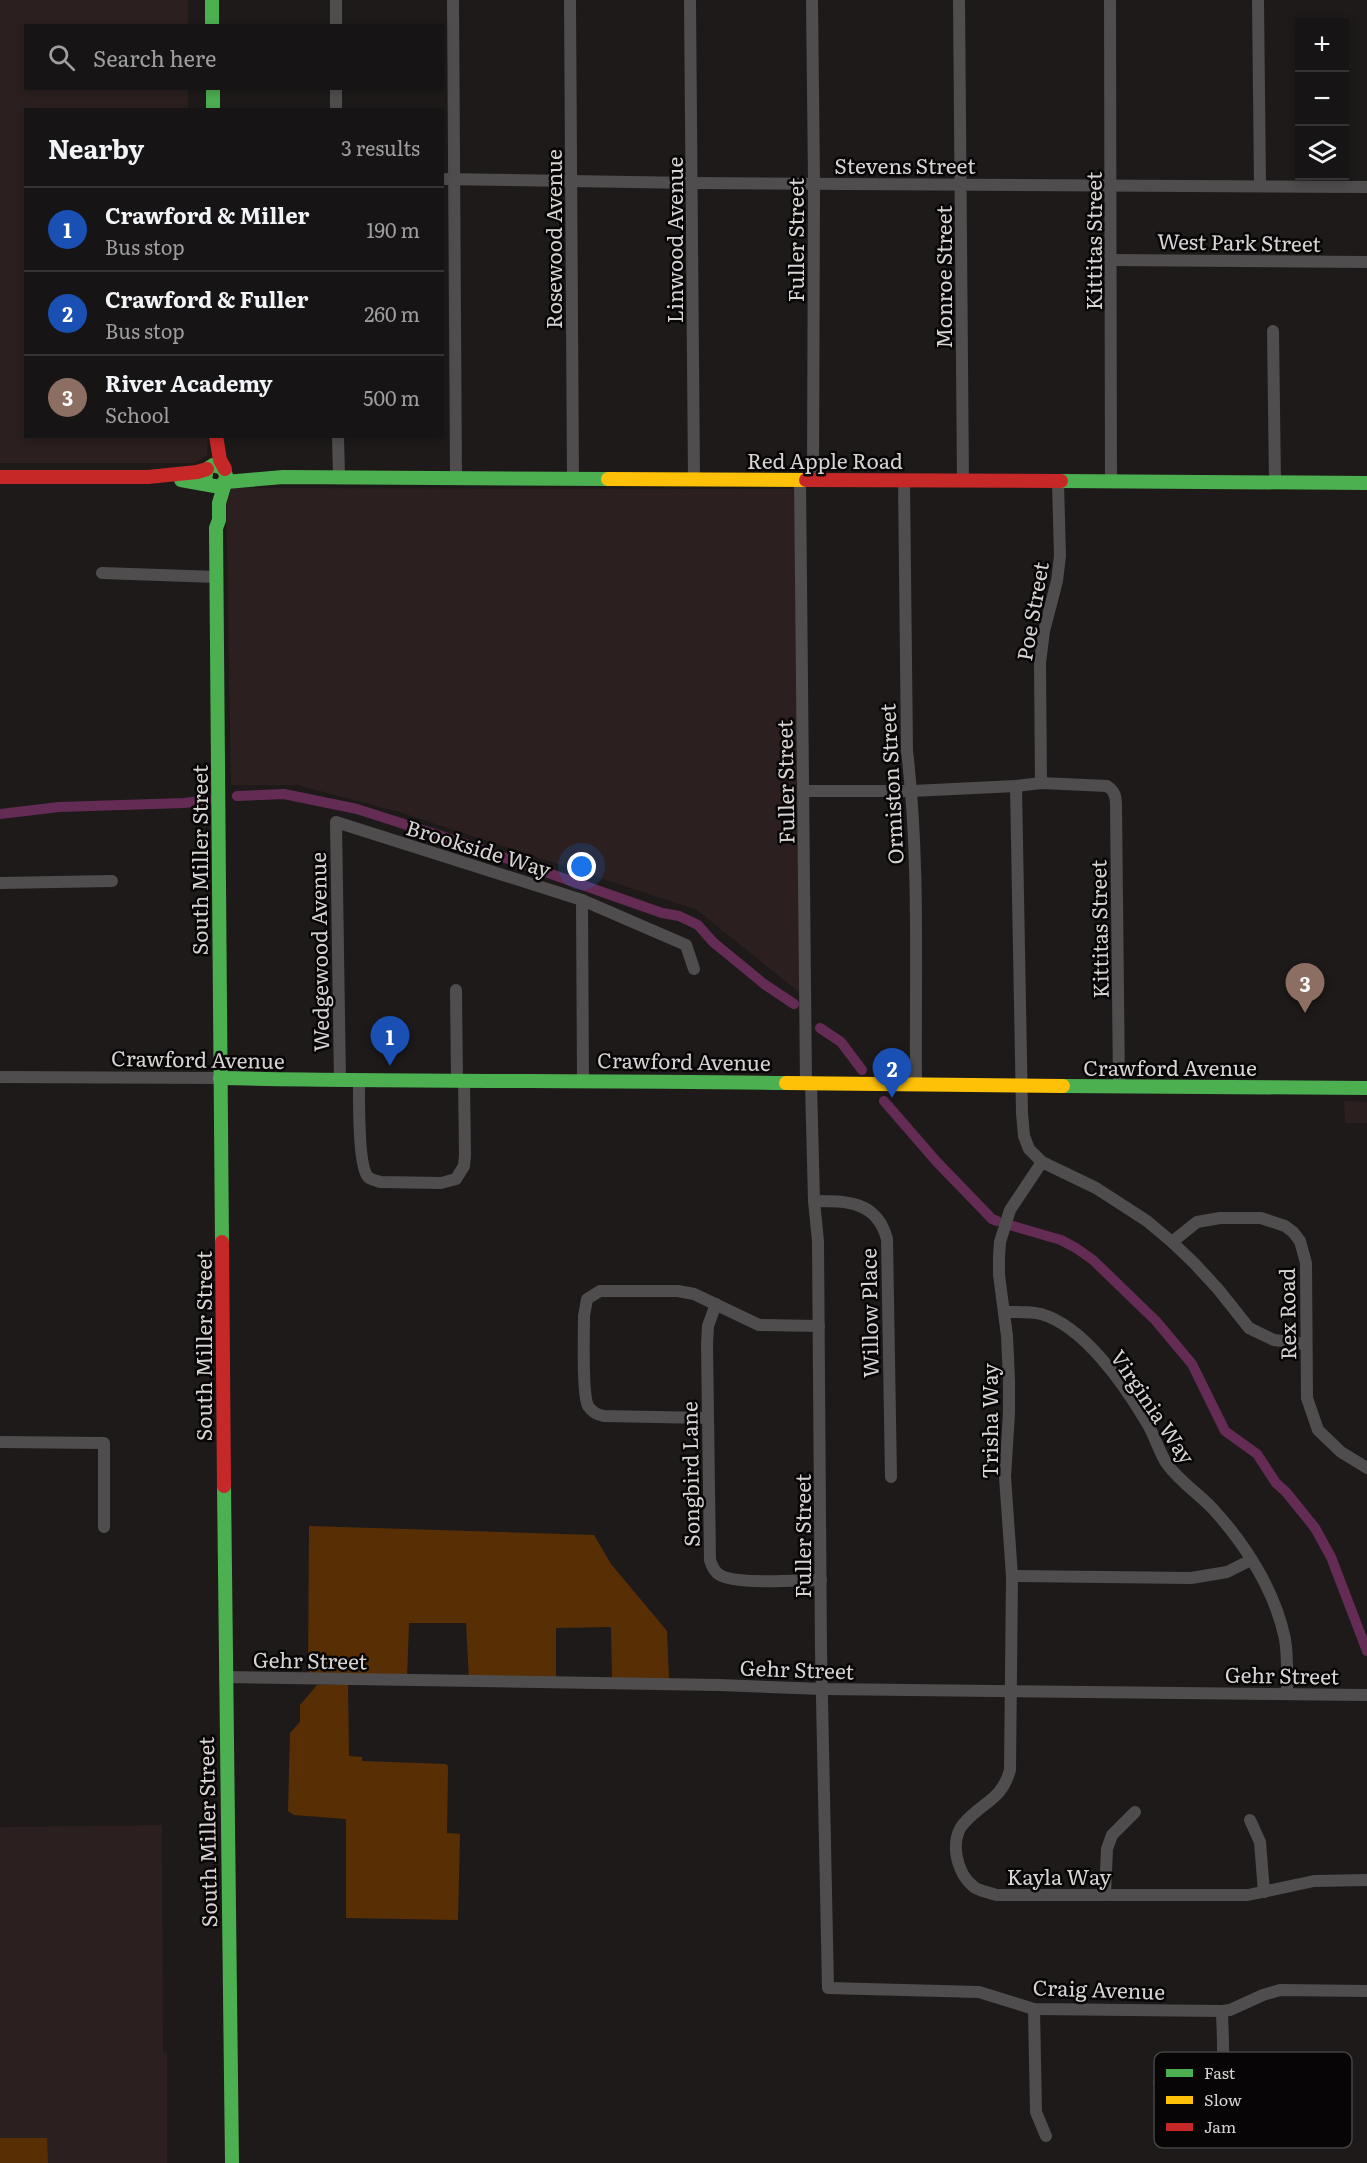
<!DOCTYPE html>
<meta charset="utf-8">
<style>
body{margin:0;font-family:Literata,serif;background:#1f1d1d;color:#f1f3f6}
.controls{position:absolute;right:18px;top:18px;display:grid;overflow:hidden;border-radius:0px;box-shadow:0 3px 9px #0003}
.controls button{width:54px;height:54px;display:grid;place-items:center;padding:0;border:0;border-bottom:2px solid #353334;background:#161414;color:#f1f3f6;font:30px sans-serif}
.you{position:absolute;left:582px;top:867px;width:21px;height:21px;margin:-15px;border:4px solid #fff;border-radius:50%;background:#1a73e8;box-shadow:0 0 0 9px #1a73e833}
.badge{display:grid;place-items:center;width:39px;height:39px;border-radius:50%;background:#979292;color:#fff;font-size:20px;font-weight:700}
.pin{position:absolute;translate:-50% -50px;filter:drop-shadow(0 2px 3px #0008)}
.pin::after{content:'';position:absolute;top:32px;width:21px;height:18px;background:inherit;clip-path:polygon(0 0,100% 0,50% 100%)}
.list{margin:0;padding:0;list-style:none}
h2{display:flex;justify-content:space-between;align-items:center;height:78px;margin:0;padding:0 24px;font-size:26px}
h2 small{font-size:20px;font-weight:400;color:#9e9ea0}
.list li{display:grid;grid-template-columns:39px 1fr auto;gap:18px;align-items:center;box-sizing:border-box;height:84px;padding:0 24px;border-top:2px solid #353334}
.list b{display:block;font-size:22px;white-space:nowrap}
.list p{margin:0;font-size:20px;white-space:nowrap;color:#9e9ea0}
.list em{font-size:20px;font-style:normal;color:#9e9ea0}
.icon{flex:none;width:33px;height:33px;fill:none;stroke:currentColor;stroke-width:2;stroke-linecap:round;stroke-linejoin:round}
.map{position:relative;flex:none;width:1367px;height:2163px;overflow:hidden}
.search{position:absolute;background:#161414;box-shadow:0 3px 9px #0003;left:24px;top:24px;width:420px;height:66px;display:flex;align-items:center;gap:15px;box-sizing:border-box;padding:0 21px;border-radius:0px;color:#9e9ea0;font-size:22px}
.panel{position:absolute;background:#161414;box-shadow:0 3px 9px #0003;left:24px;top:108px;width:420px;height:330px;border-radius:0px}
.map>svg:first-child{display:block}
</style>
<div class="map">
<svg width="1367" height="2163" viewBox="0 0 1367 2163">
<rect width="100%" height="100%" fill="#1e1a1a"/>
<g fill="#2b1f1f">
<polygon points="0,0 188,0 188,25 26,26 26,88 188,89 188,109 26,110 26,436 208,437 207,455 195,463 0,463"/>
<polygon points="231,488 796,489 800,993 697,910 399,812 297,785 231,785 226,497"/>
<polygon points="1344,1101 1367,1102 1367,1123 1345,1123"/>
<polygon points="162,1825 163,2052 167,2053 167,2163 0,2163 0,1827"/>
</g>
<g fill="#582f04">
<polygon points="309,1526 594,1535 611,1564 667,1631 669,1679 612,1680 611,1627 556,1628 556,1680 469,1680 466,1623 409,1623 407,1678 308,1677"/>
<polygon points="348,1684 349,1756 362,1757 362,1761 446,1764 448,1766 447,1833 460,1834 458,1920 346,1918 346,1819 294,1815 288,1811 290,1733 300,1722 300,1705 317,1685"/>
<polygon points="0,2138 47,2138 48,2163 0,2163"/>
</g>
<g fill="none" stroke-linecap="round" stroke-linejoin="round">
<g stroke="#642c55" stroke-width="10">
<polyline points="237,796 284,794 357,809 457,841 662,913 679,916 698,925 713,942 764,984 794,1004"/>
<polyline points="0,814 59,807 184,803 208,800"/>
<polyline points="820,1028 841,1042 862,1070"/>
<polyline points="884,1101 936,1161 992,1219 997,1221"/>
<polyline points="1013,1226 1061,1240 1076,1248 1093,1260 1156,1321 1192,1364 1225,1431 1257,1454 1276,1483 1286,1492 1315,1528 1331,1557 1367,1651"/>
</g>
<g stroke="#4f4d4d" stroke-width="12">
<polyline points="336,0 336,26"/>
<polyline points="453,0 456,477"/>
<polyline points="570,0 573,478"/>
<polyline points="690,0 694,479"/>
<polyline points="812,0 814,182 813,480"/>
<polyline points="959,0 963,481"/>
<polyline points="1110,0 1111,482"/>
<polyline points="1258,0 1260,185"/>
<polyline points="336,88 336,110"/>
<polyline points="442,179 692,183 1367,187"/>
<polyline points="1111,260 1367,262"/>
<polyline points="1273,331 1275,483"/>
<polyline points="338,436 339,477"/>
<polyline points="800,480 806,1084"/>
<path d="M904,480L907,751C920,861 915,974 916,1085"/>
<polyline points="102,573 217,577"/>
<polyline points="1041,783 1040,663 1044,631 1057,581 1060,556 1058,482"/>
<polyline points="1016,786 1022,1113 1024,1136 1029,1149 1042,1162 1096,1188 1147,1221 1172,1242 1194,1263 1218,1289 1249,1328 1274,1340 1305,1344"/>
<path d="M804,791H912L1016,786L1041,783L1107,786C1115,791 1116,797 1116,806L1119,1086"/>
<polyline points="0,883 112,881"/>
<polyline points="582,900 583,1080"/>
<polyline points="456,990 457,1081"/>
<polyline points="0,1077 220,1078"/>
<polyline points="340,1081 336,822 582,900 686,945 694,969"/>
<path d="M359,1081C359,1099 358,1166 368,1177C372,1180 376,1181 381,1182L441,1183L456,1179L464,1166L465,1155L464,1081"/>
<polyline points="811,1084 814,1201 818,1241 821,1650 828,1988 979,1992 1034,2009 1222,2011 1230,2010 1263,1995 1280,1990 1367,1991"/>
<path d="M1042,1162L1010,1210L1000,1242L999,1257V1275L1007,1336L1009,1380V1413L1005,1477L1012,1576L1010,1770C1002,1799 985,1801 966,1821C948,1838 956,1873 974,1887C979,1891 989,1892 996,1895H1248L1314,1881L1367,1880"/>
<path d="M814,1201C847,1201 877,1201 887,1239L891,1477"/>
<polyline points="1172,1242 1197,1222 1220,1218 1261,1218 1285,1226 1293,1232 1300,1241 1306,1263 1307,1398 1318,1430 1341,1452 1367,1468"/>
<path d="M716,1304L708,1326L707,1344L710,1560C712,1566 714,1572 720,1575C736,1585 800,1580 821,1580"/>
<path d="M1005,1312C1017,1312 1029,1311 1041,1314C1084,1326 1125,1386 1147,1423C1155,1436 1159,1452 1167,1464C1180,1482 1198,1493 1213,1509C1246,1545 1275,1591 1285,1639C1288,1657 1287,1676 1287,1694"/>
<path d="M707,1418L604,1416C598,1415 592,1412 588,1406C582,1394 584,1333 584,1316L587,1299L600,1291H678L694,1294L759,1325L819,1326"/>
<polyline points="0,1442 104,1443 104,1527"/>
<polyline points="1012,1576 1191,1578 1227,1572 1251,1560"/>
<polyline points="225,1677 719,1685 822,1689 1367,1695"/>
<polyline points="1250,1820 1260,1842 1264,1892"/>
<polyline points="1105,1895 1107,1849 1112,1835 1135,1812"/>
<polyline points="1034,2009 1036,2112 1046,2136"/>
<path d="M1159,2083C1174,2090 1181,2093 1198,2093C1205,2093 1211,2094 1216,2089C1227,2079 1222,2027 1222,2011"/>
</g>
<g stroke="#4caf50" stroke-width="14">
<polyline points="212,0 212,26"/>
<polyline points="213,88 213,110"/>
<polyline points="181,480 220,487 227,478 223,468 213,465 207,469 205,479 209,485"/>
<polyline points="1061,481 1367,483"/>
<polyline points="226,482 283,477 608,479"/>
<path d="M220,1078C409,1082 597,1080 786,1083"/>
<polyline points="1063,1086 1367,1088"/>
<polyline points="222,1242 216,528 219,520 219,503 225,483"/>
<polyline points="224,1486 232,2163"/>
</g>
<g stroke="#ffc107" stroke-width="14">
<polyline points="608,479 806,480"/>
<polyline points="786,1083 1063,1086"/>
</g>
<g stroke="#c62828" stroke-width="14">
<polyline points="216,436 220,460 225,469"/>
<polyline points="0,477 148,477 197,472 207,469"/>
<polyline points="806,480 1061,481"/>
<polyline points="222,1242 224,1486"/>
</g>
</g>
<g text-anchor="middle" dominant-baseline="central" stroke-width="5" stroke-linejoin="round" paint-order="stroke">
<g font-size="21" fill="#d8d3d3" stroke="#070505">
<text x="905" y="164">Stevens Street</text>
<text transform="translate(552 239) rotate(-90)">Rosewood Avenue</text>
<text transform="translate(673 240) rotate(-90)">Linwood Avenue</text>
<text transform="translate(794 240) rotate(-90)">Fuller Street</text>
<text transform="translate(1092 241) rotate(-90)">Kittitas Street</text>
<text transform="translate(1239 241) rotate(1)">West Park Street</text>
<text transform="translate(942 277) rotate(-90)">Monroe Street</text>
<text x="825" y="459">Red Apple Road</text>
<text transform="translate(1031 611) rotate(-80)">Poe Street</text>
<text transform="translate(784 782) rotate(-91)">Fuller Street</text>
<text transform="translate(890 784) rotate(-93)">Ormiston Street</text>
<text transform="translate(479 847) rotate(17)">Brookside Way</text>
<text transform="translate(198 860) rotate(-90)">South Miller Street</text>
<text transform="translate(1098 929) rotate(-91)">Kittitas Street</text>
<text transform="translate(318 952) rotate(-91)">Wedgewood Avenue</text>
<text transform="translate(198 1058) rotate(1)">Crawford Avenue</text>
<text transform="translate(684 1060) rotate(1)">Crawford Avenue</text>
<text x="1170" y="1066">Crawford Avenue</text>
<text transform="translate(868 1313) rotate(-91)">Willow Place</text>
<text transform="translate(1286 1314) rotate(-91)">Rex Road</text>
<text transform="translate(202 1346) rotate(-90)">South Miller Street</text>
<text transform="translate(1154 1406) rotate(56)">Virginia Way</text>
<text transform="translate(988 1421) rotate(-90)">Trisha Way</text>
<text transform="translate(689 1474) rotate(-91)">Songbird Lane</text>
<text transform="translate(801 1536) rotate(-90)">Fuller Street</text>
<text transform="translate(310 1659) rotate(1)">Gehr Street</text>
<text transform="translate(797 1668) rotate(2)">Gehr Street</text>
<text transform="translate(1282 1674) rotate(1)">Gehr Street</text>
<text transform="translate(206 1832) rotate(-91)">South Miller Street</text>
<text x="1059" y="1875">Kayla Way</text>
<text transform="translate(1099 1988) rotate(2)">Craig Avenue</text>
</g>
</g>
<rect x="1154" y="2052" width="198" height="96" rx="9" fill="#070505" stroke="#464343" stroke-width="1.5"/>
<rect x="1166" y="2069" width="27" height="8" fill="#4caf50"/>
<rect x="1166" y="2096" width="27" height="8" fill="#ffc107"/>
<rect x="1166" y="2123" width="27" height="8" fill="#c62828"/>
<g font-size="16" fill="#d8d3d3">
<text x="1204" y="2079">Fast</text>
<text x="1204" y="2106">Slow</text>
<text x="1204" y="2133">Jam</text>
</g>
</svg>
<div class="controls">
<button>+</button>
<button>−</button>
<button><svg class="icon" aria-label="layers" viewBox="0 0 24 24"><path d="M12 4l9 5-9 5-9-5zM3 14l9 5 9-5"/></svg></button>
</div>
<div class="you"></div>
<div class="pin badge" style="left:390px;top:1066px;background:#1a4fb4">1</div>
<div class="pin badge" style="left:892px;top:1098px;background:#1a4fb4">2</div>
<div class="pin badge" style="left:1305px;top:1013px;background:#8d6e63">3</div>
<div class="search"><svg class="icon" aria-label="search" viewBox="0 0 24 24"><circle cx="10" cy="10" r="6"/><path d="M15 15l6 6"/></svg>Search here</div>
<section class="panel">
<h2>Nearby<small>3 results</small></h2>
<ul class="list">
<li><span class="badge" style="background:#1a4fb4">1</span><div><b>Crawford &amp; Miller</b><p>Bus stop</p></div><em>190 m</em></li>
<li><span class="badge" style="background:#1a4fb4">2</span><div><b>Crawford &amp; Fuller</b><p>Bus stop</p></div><em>260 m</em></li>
<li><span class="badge" style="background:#8d6e63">3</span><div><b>River Academy</b><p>School</p></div><em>500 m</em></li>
</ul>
</section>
</div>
